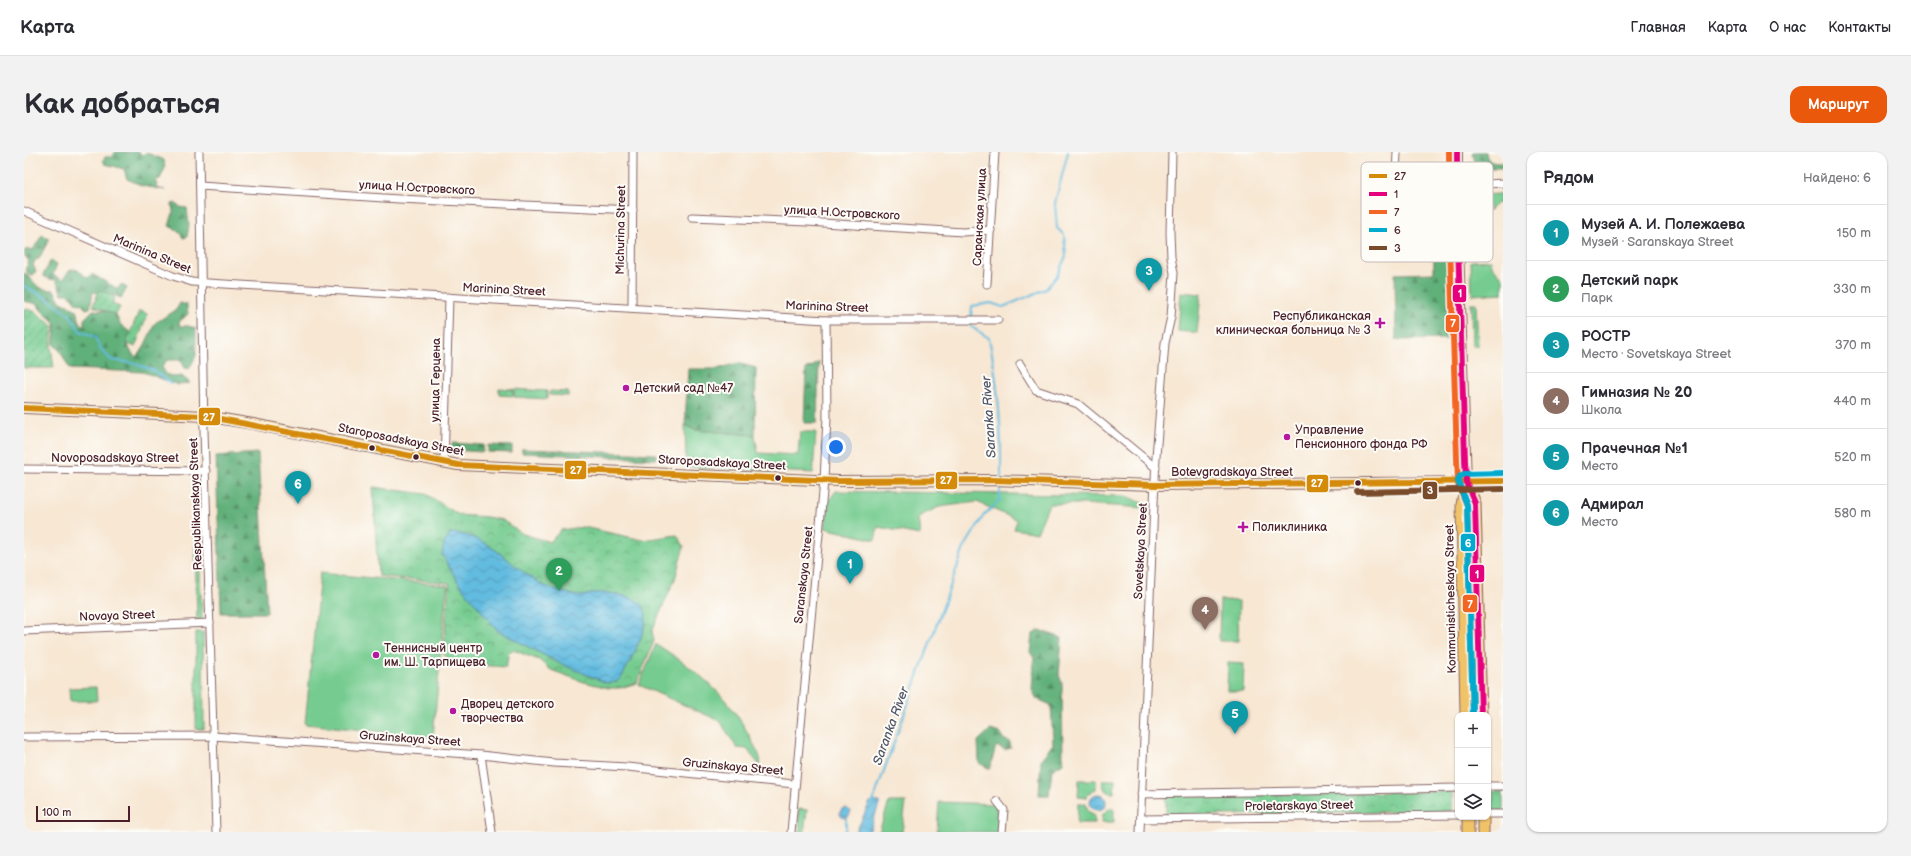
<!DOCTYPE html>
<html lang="ru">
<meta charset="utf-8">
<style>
body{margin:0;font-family:"Balsamiq Sans",sans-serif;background:#f2f2f3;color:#2b2b33}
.controls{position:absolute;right:12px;bottom:12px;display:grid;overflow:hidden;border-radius:8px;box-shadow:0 1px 3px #0004}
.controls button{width:36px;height:36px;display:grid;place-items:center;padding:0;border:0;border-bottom:1px solid #e1e1e2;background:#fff;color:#2b2b33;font:20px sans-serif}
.scale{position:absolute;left:12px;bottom:10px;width:94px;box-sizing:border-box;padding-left:4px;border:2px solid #4a1f2b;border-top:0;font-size:11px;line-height:14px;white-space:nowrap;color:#4a1f2b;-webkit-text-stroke:3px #fdfcf7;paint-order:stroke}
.you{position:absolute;left:812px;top:295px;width:14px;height:14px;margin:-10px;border:3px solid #fff;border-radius:50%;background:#1a73e8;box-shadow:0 0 0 6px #1a73e833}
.badge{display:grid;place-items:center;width:26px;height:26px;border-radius:50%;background:#ea580c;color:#fff;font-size:13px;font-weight:700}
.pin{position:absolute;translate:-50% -33px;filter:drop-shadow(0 1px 2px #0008)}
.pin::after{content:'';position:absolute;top:21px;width:14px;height:12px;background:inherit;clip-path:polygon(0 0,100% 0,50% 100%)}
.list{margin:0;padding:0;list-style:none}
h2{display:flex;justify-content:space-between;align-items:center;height:52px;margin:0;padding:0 16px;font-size:17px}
h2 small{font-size:13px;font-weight:400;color:#7c7c81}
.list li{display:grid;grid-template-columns:26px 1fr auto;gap:12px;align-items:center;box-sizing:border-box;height:56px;padding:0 16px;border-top:1px solid #e1e1e2}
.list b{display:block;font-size:15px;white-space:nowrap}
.list p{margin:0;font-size:13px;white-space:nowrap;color:#7c7c81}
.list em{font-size:13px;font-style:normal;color:#7c7c81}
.icon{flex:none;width:22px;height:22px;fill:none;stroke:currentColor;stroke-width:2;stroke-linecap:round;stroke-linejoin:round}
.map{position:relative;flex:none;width:1479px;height:680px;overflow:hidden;border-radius:12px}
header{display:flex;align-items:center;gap:24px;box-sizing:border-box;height:56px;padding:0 20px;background:#fff;border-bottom:1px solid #e1e1e2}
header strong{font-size:19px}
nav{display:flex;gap:22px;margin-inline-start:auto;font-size:14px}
.intro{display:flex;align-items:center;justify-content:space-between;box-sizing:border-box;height:96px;padding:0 24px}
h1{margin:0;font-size:28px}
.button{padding:10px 18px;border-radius:12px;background:#ea580c;color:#fff;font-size:14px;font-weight:700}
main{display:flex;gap:24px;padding:0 24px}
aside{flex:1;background:#fff;border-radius:12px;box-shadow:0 1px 3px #0004}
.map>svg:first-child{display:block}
</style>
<header>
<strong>Карта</strong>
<nav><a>Главная</a><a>Карта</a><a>О нас</a><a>Контакты</a></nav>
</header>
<div class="intro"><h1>Как добраться</h1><a class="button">Маршрут</a></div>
<main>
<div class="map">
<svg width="1479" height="680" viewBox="0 0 1479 680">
<defs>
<pattern id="forest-firs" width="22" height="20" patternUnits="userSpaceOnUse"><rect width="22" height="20" fill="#60b07a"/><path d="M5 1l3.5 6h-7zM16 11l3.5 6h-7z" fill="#518f64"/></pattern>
<pattern id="park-crowns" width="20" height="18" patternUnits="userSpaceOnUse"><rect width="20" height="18" fill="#76cc90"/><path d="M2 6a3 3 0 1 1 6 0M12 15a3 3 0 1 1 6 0" fill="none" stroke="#63a576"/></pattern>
<pattern id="garden-furrows" width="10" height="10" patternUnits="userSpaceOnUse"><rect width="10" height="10" fill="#76cc90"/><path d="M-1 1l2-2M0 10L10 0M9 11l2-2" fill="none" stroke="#63a576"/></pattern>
<pattern id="water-waves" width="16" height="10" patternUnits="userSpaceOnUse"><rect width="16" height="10" fill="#62bce0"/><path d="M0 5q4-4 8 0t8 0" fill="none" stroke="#5398b6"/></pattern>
</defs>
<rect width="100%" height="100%" fill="#fdfcf7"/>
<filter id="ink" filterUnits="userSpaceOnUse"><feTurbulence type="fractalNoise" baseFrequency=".025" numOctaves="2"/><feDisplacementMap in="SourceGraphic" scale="8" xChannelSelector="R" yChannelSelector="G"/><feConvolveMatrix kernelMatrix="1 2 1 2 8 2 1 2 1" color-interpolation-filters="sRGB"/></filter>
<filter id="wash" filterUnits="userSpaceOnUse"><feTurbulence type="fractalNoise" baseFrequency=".012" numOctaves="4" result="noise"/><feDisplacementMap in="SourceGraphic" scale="16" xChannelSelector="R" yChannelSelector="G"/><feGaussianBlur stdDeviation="0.9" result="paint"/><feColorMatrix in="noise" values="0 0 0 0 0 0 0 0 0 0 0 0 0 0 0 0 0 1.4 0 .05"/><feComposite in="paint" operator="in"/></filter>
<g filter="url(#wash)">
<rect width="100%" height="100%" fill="#f7e7d3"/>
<g fill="#76cc90" stroke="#60765e">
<polygon points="1479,42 1479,51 1473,51 1465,59 1465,53 1452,53 1452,62 1446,62 1446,43"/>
<polygon points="1467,108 1468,114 1479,126 1479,141 1448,143 1447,109"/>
<polygon points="1157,140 1177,142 1173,181 1154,179"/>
<polygon points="1447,151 1452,151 1454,194 1448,194"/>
<polygon points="661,273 671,278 731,283 734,301 774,303 776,280 792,280 789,321 662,315"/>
<polygon points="169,326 173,329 175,386 170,386"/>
<polygon points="812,339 1101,344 1122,352 1122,356 1059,352 1025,352 1013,381 990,377 993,368 953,350 915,355 894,365 896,383 854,375 851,388 801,376 805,348"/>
<polygon points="171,393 175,393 178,468 173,469"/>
<polygon points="296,421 423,433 409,585 281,572"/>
<polygon points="1196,448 1215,449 1214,489 1195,489"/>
<polygon points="172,480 179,480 180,577 172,577"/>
<path d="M632,492C674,519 707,545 729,591C733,599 738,605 736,614L723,597L713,596L696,569L615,533Z"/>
<polygon points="1204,511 1220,512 1219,539 1203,539"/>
<polygon points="72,535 73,549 46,549 45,536"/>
<polygon points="1055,628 1072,628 1072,637 1064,642 1062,646 1054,645"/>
<path d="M1078,628H1091L1090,641C1082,641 1079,636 1078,628Z"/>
<polygon points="865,650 882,650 878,680 855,680"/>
<polygon points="915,650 971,652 975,668 974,680 913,680"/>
<polygon points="1054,652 1062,652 1064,659 1071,663 1071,671 1053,671"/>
<polygon points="1086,656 1090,656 1090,670 1078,670 1079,662"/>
<polygon points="774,657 783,658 780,680 776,680"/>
</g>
<g fill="url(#forest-firs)" stroke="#556852">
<polygon points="90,0 115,0 118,3 123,1 140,8 141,16 136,27 132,28 133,36 141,38 119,34 103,27 100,17 81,12 79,8 81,5 89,5"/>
<path d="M1449,0H1462C1463,11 1470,11 1479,11V16H1452Z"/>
<polygon points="151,51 156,55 163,56 165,74 163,85 159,86 156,80 145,74 149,61 148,52"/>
<polygon points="1409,68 1423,68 1425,187 1372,188 1371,122 1410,121"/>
<polygon points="18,83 25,87 15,107 12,107 9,113 12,119 8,124 3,120 2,116 5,109 1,104 1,98 6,97 9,98"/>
<polygon points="27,108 33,112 29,123 38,128 47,117 54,118 58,122 64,126 68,122 94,137 97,132 103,136 97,146 92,144 93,140 90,143 69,140 66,156 62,157 57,152 52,151 45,142 38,142 32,128 24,127 19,123"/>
<path d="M0,121L3,122C12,133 14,138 30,138L36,149L53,158L56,171L60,174V167L69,158L88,160L93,165L96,172L107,181L103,190L106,198L111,205L119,197L131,171L152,158L156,151L163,153L164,162L155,170L156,174H164L172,176V204L165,217L161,216L157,208H143L138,215L142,222L150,225L158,224L166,231L154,233L119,220L46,217L36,199L29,192C35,159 27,175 13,152L0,149Z"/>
<polygon points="795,209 793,271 780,271 782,216 788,215"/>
<polygon points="714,211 732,216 731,283 671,278 661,273 664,217 692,217"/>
<polygon points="428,291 460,293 459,300 427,298"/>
<polygon points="464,293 488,294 488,301 464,300"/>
<polygon points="498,297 632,302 632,307 498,301"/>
<polygon points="234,301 243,461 197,461 192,304"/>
<polygon points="1015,478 1038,486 1035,523 1038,531 1039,611 1028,618 1025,643 1015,643 1017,607 1029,592 1027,553 1013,547 1008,538 1010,506 1006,500 1008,483"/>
<polygon points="966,578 977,581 979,587 986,590 987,596 981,598 972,594 966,617 955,611 954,589"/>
</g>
<g fill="url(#park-crowns)" stroke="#60765e">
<polygon points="475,236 489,237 489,244 475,243"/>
<polygon points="490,237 523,239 523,247 490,245"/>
<polygon points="526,239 544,240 544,244 525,243"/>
<polygon points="349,335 402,342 435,363 463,365 478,368 499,382 526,390 537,378 559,375 619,388 653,383 660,394 651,427 628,479 630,489 613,531 596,536 585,536 560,530 527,518 515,508 489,498 485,500 482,515 425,511 422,504 419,502 425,431 354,424"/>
<polygon points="1428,639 1428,659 1142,664 1142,644"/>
<rect x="1469" y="639" width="10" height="20"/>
</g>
<g fill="url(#garden-furrows)" stroke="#60765e">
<polygon points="75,138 91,144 88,152 96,155 92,163 69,154"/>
<polygon points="0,156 10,159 29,174 27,194 30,216 0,216"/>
<polygon points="115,159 124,162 111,195 102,191"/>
</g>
<g fill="url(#water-waves)" stroke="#566e86">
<path d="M427,381C468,381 492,424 529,437C537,439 547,443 556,444C560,444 566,442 570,441C584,440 610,443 619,454C630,469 605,510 598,525L592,530L583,531L537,512L474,479L436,433L418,403L420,391Z"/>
<circle cx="1074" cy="650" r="8"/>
<polygon points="846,650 856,650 845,680 832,680"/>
<circle cx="821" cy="661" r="5"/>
</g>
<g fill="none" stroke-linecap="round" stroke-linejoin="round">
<g stroke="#62bce0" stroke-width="2">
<polyline points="0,134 24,147 46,163 56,179 71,185 76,196 87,208 109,211 131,219 147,232"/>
<polyline points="947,166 948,154 967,151 979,155 1022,137 1033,124 1042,104 1040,83 1033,76 1031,51 1044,0"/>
<path d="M946,170V174L965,186C974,231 978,280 977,326"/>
<polyline points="848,652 940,396 960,363 976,348 976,332"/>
<polyline points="822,667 822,680"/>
</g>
</g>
</g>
<g filter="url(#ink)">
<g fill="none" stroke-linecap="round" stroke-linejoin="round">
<defs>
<g id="minor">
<polyline points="175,0 180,278 192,680"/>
<polyline points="1373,0 1372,24 1383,42 1383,65 1433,62"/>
<polyline points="176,34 375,47 609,58"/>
<polyline points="1433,34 1479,31"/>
<polyline points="0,59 149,124 168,130 802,168 974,168"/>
<polyline points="668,65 783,70 939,80 967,78"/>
<polyline points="963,132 971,0"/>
<polyline points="608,156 609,0"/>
<polyline points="996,212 1012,238 1054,252 1132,316"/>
<polyline points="420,312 425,145"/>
<polyline points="0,317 182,319"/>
<polyline points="0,479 186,471"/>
<polyline points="0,585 189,584 457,603 530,611 603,615 770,632"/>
<polyline points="457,603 468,680"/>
<polyline points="1464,634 1479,634"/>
<polyline points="1117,642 1434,636"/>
<polyline points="973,649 980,658 978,680"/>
<polyline points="1464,662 1479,662"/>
<polyline points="1117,667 1434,663"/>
<polyline points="767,680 800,329 803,265 802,168"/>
<polyline points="1116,680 1132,305 1141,191 1147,165 1150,121 1147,105 1146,81 1148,0"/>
</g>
<polyline id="secondary" points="0,256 181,264 229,272 434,313 815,329 968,328 1131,333 1442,330 1433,62 1433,0"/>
<g id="primary">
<polyline points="1442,330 1451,351 1457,563"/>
<polyline points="1442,330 1479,329"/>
<polyline points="1442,563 1438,353 1442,330"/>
<polyline points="1444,665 1444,680"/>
<polyline points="1459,665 1459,680"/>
</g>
</defs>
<use href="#minor" stroke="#876566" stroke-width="9"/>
<use href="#secondary" stroke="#876566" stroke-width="12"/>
<use href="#primary" stroke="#876566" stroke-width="13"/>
<use href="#minor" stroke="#fff" stroke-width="7"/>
<use href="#secondary" stroke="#f9e7c3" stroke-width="10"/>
<use href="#primary" stroke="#f1c369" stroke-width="11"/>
<defs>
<polyline id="bus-1" points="0,256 181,264 434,313 815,329 968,328 1131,333 1479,329"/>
<polyline id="bus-2" points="1433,0 1433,62 1441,307 1442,330 1451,351 1457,563"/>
<polyline id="bus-3" points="1425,0 1425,62 1433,307 1434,332 1443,353 1449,563"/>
<polyline id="bus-4" points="1449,563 1443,353 1434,329 1436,324 1440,322 1479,321"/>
<polyline id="bus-5" points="1333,340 1479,337"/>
</defs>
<use href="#bus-1" stroke="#fdfcf7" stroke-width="9"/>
<use href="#bus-2" stroke="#fdfcf7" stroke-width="9"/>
<use href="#bus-3" stroke="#fdfcf7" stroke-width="9"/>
<use href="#bus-4" stroke="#fdfcf7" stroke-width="9"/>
<use href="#bus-5" stroke="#fdfcf7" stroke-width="9"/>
<use href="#bus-1" stroke="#d48b09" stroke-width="6"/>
<use href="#bus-2" stroke="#e5007d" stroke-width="6"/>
<use href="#bus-3" stroke="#f26522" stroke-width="6"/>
<use href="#bus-4" stroke="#00a9ce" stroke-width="6"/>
<use href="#bus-5" stroke="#7a4b2a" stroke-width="6"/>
</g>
</g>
<g fill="#b5179e" stroke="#fdfcf7" stroke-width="1.5">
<path d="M1354 165h4v4h4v4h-4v4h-4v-4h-4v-4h4z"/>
<circle cx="602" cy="236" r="4"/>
<circle cx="1263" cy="285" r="4"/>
<path d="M1217 369h4v4h4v4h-4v4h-4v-4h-4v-4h4z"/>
<circle cx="352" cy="503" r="4"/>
<circle cx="429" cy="559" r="4"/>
</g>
<g fill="#4a1f2b" stroke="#fdfcf7" stroke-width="1.5">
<circle cx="348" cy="296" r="3.5"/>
<circle cx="392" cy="305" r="3.5"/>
<circle cx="754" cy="326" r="3.5"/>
<circle cx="1334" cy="331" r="3.5"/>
</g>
<g text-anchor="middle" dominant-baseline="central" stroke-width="4" stroke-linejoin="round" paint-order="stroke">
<g font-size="12" fill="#4a1f2b" stroke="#fdfcf7">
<text transform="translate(393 36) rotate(3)">улица Н.Островского</text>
<text transform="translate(818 61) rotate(3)">улица Н.Островского</text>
<text transform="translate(956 65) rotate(-87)">Саранская улица</text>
<text transform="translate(597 78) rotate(-89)">Michurina Street</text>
<text transform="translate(128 102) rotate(23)">Marinina Street</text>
<text transform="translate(480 138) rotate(3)">Marinina Street</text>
<text transform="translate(803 155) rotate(2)">Marinina Street</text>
<text transform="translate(412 228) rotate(-89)">улица Герцена</text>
<text transform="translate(377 288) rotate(11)">Staroposadskaya Street</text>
<text x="91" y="306">Novoposadskaya Street</text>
<text transform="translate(698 311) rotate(3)">Staroposadskaya Street</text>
<text x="1208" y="320">Botevgradskaya Street</text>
<text transform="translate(172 352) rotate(-92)">Respublikanskaya Street</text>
<text transform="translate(1117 399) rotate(-87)">Sovetskaya Street</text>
<text transform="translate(780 423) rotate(-84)">Saranskaya Street</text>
<text transform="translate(1427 447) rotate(-91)">Kommunisticheskaya Street</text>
<text transform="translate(93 464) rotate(-2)">Novaya Street</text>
<text transform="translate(386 587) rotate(4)">Gruzinskaya Street</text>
<text transform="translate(709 615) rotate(5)">Gruzinskaya Street</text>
<text transform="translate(1275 654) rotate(-1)">Proletarskaya Street</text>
</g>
<g font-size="12" fill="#4a1f2b" stroke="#fdfcf7" text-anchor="start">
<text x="1347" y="164" text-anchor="end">Республиканская<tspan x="1347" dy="14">клиническая больница № 3</tspan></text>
<text x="610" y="236">Детский сад №47</text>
<text x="1271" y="278">Управление<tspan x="1271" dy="14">Пенсионного фонда РФ</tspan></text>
<text x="1228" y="375">Поликлиника</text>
<text x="360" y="496">Теннисный центр<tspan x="360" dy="14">им. Ш. Тарпищева</tspan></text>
<text x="437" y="552">Дворец детского<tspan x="437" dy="14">творчества</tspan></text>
</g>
<g font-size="13" font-style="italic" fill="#52566a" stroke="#fdfcf7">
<text transform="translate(965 265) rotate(-94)">Saranka River</text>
<text transform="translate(867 574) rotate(-70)">Saranka River</text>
</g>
</g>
<rect x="1337" y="10" width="132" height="100" rx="6" fill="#fdfcf7" stroke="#c7baba" stroke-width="1"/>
<rect x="1345" y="22" width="18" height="4" fill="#d48b09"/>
<rect x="1345" y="40" width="18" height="4" fill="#e5007d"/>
<rect x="1345" y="58" width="18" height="4" fill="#f26522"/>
<rect x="1345" y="76" width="18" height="4" fill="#00a9ce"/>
<rect x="1345" y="94" width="18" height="4" fill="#7a4b2a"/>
<g font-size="11" fill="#4a1f2b">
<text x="1370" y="28">27</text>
<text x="1370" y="46">1</text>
<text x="1370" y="64">7</text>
<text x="1370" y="82">6</text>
<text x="1370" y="100">3</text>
</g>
<g stroke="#fdfcf7" stroke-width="1.5">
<rect x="1428" y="132" width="15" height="19" rx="4" fill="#e5007d"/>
<rect x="1421" y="162" width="15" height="19" rx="4" fill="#f26522"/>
<rect x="174" y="255" width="23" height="19" rx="4" fill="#d48b09"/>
<rect x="540" y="308" width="23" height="20" rx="4" fill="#d48b09"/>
<rect x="911" y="319" width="23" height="19" rx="4" fill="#d48b09"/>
<rect x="1282" y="322" width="23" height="19" rx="4" fill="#d48b09"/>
<rect x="1398" y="329" width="16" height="19" rx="4" fill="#7a4b2a"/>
<rect x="1436" y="381" width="16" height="19" rx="4" fill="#00a9ce"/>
<rect x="1445" y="412" width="16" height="19" rx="4" fill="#e5007d"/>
<rect x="1438" y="442" width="16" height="19" rx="4" fill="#f26522"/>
</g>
<g font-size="11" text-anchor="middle" font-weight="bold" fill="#fff">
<text x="1436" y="145">1</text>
<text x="1429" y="175">7</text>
<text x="185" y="269">27</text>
<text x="552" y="322">27</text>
<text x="922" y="332">27</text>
<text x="1293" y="335">27</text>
<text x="1406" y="342">3</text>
<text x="1444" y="395">6</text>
<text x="1453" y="426">1</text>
<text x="1446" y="456">7</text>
</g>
</svg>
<div class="controls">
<button>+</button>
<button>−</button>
<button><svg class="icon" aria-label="layers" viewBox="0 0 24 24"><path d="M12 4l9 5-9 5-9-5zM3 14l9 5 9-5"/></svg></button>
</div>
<div class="scale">100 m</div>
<div class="you"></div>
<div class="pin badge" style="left:826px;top:432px;background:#0f9aa8">1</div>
<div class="pin badge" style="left:535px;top:439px;background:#2e9e5b">2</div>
<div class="pin badge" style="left:1125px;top:139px;background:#0f9aa8">3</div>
<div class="pin badge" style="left:1181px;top:478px;background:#8d6e63">4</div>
<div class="pin badge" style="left:1211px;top:582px;background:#0f9aa8">5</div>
<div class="pin badge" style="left:274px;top:352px;background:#0f9aa8">6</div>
</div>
<aside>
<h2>Рядом<small>Найдено: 6</small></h2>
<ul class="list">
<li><span class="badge" style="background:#0f9aa8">1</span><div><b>Музей А. И. Полежаева</b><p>Музей · Saranskaya Street</p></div><em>150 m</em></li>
<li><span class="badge" style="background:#2e9e5b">2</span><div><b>Детский парк</b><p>Парк</p></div><em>330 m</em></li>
<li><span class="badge" style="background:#0f9aa8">3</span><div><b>РОСТР</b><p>Место · Sovetskaya Street</p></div><em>370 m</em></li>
<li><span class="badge" style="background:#8d6e63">4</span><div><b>Гимназия № 20</b><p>Школа</p></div><em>440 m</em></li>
<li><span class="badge" style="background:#0f9aa8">5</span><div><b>Прачечная №1</b><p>Место</p></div><em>520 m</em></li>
<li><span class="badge" style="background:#0f9aa8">6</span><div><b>Адмирал</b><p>Место</p></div><em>580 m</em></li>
</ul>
</aside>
</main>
